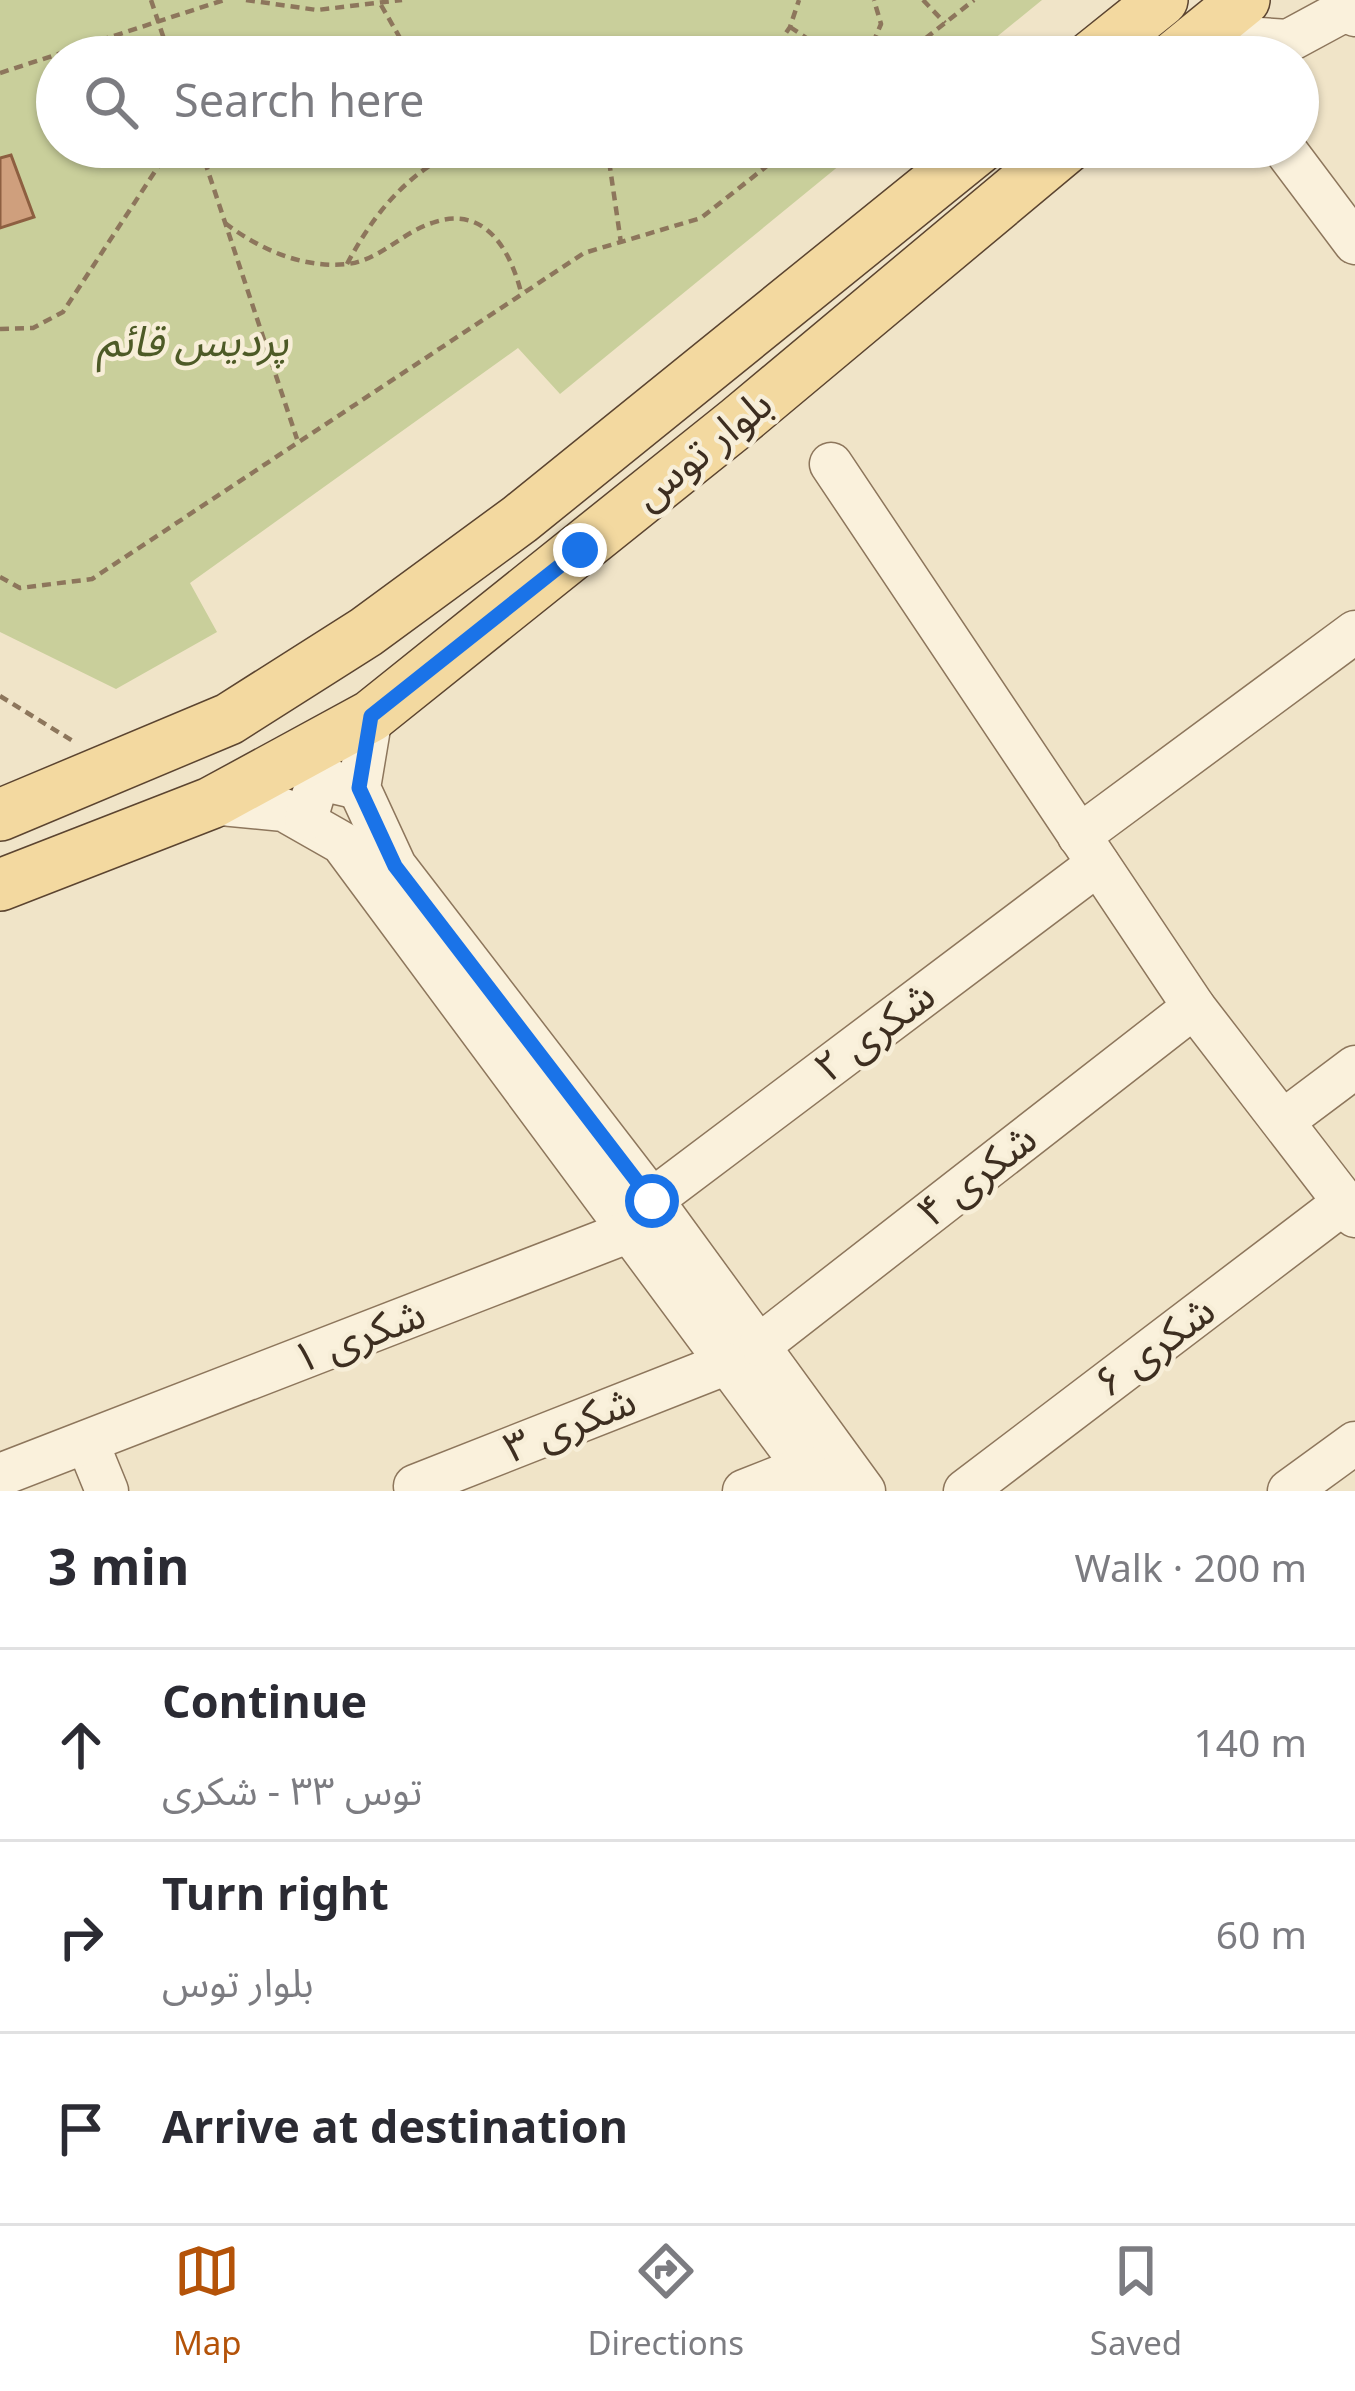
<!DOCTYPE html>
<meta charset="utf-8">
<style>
body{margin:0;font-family:Georgia,"Noto Sans Arabic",serif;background:#f2f2f3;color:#2b2b33}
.stop{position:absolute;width:36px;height:36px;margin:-27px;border:9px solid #1a73e8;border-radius:50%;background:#fff}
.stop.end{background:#1a73e8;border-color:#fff;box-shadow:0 3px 12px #0008}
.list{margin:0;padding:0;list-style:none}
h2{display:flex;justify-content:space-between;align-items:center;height:156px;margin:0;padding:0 48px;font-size:51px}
h2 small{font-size:39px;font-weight:400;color:#7c7c81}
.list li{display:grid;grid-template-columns:78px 1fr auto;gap:36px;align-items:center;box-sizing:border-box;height:192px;padding:0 48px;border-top:3px solid #e1e1e2}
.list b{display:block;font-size:45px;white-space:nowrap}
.list p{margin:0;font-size:39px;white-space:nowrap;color:#7c7c81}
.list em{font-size:39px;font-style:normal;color:#7c7c81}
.icon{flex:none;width:66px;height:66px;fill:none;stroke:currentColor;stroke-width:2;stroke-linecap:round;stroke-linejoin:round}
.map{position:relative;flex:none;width:1355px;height:1491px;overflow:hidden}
.search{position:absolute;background:#fff;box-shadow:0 3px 9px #0004;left:36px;right:36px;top:36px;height:132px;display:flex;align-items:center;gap:30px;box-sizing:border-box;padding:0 42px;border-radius:66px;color:#7c7c81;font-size:45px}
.sheet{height:732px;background:#fff}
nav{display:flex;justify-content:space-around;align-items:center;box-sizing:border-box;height:168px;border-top:3px solid #e1e1e2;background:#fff;font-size:33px;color:#7c7c81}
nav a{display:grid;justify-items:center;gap:6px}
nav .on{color:#b45309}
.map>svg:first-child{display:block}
</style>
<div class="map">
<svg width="1355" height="1491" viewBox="0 0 1355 1491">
<rect width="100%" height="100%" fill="#f0e4c8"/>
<polygon fill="#c9cf9b" points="0,0 1042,0 972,57 57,57 57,147 862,147 560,394 518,348 190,583 217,632 116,689 0,632"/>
<polygon fill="#cf9f7d" stroke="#8d5f41" stroke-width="3" points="11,155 34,217 0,228 0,158"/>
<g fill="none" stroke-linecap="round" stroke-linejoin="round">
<defs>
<g id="minor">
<polyline points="1200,35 1288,41 1349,8 1355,15"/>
<polyline points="1283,147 1355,243"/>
<polyline points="831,464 1194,1007 1355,1216"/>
<polyline points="371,716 359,788 395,866 652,1200 864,1491"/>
<polyline points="211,803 284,810 342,843 822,1491"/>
<polyline points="306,819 315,789 329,781 359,788"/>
<polyline points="1079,836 1355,632"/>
<polyline points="1283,1121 1355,1067"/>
<polyline points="652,1200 1098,864"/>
<polyline points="760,1345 1194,1007"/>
<polyline points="87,1442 107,1491"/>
<polyline points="0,1475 630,1231"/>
<polyline points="415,1486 725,1364"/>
<polyline points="744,1491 805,1467"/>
<polyline points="965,1491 1345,1202"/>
<polyline points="1289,1491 1355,1443"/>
</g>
<g id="major">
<polyline points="1091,57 1162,0"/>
<polyline points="1174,57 1244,0"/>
<polyline points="0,815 229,719 366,632 520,519 980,147"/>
<polyline points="0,885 211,803 371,716 738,422 1067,147"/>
</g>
</defs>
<use href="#minor" stroke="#8d765c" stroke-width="45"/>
<use href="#major" stroke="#5b4430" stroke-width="54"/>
<g stroke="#8d765c" stroke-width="4.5" stroke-dasharray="9 6" stroke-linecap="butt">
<polyline points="151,0 170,57"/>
<polyline points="246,0 317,10 402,0"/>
<polyline points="923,0 945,23"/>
<polyline points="381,5 411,57"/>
<polyline points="790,27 835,57"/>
<polyline points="769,57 790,27 799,0"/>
<polyline points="867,57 881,24 874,0"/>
<polyline points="902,57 974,0"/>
<polyline points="0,73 224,0"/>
<polyline points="200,147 297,439"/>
<polyline points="607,147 621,243"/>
<path d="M225,223C259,249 303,269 348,264C382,259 401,233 432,223C485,204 510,250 521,292"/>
<path d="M347,264C376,210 407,174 462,147"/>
<polyline points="0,329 33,328 63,312 171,147"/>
<polyline points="0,577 20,588 92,579 584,253 701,218 791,147"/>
<polyline points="0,696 76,743"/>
</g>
<use href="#minor" stroke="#faf1dc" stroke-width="42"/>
<use href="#major" stroke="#f3d9a0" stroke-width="51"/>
</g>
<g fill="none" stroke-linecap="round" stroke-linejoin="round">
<polyline stroke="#1a73e8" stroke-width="15" points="580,550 371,716 359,788 395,866 652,1201"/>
</g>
<g text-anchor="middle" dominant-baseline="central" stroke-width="9" stroke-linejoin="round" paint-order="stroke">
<g font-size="42" font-style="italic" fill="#4d5a26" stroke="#f7eed8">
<text x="193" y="342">پردیس قائم</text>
</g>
<g font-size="42" fill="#3d2e20" stroke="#f7eed8">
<text transform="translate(703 450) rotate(-39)">بلوار توس</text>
<text transform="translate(875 1032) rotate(-37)">شکری ۲</text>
<text transform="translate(977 1176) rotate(-38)">شکری ۴</text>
<text transform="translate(359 1337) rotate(-21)">شکری ۱</text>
<text transform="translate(1155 1347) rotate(-37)">شکری ۶</text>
<text transform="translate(570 1425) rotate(-22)">شکری ۳</text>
</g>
</g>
</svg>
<div class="stop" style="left:652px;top:1201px"></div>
<div class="stop end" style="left:580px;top:550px"></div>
<div class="search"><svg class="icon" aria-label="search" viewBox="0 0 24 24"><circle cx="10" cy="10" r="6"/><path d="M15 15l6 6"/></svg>Search here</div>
</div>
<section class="sheet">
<h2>3 min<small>Walk · 200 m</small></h2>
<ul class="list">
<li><svg class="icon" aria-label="ahead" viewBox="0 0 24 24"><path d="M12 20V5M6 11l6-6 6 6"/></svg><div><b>Continue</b><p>توس ۳۳ - شکری</p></div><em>140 m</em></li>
<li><svg class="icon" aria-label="right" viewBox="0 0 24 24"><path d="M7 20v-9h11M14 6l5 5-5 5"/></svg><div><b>Turn right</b><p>بلوار توس</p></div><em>60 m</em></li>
<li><svg class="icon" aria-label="arrive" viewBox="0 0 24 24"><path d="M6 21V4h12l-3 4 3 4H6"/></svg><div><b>Arrive at destination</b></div></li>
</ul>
</section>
<nav>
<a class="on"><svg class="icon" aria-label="map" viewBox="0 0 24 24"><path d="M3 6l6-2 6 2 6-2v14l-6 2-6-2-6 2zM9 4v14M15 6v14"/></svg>Map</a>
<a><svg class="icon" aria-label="directions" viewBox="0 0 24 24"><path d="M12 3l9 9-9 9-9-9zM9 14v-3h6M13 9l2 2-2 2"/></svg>Directions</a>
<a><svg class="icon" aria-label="saved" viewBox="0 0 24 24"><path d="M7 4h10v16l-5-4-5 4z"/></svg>Saved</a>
</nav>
